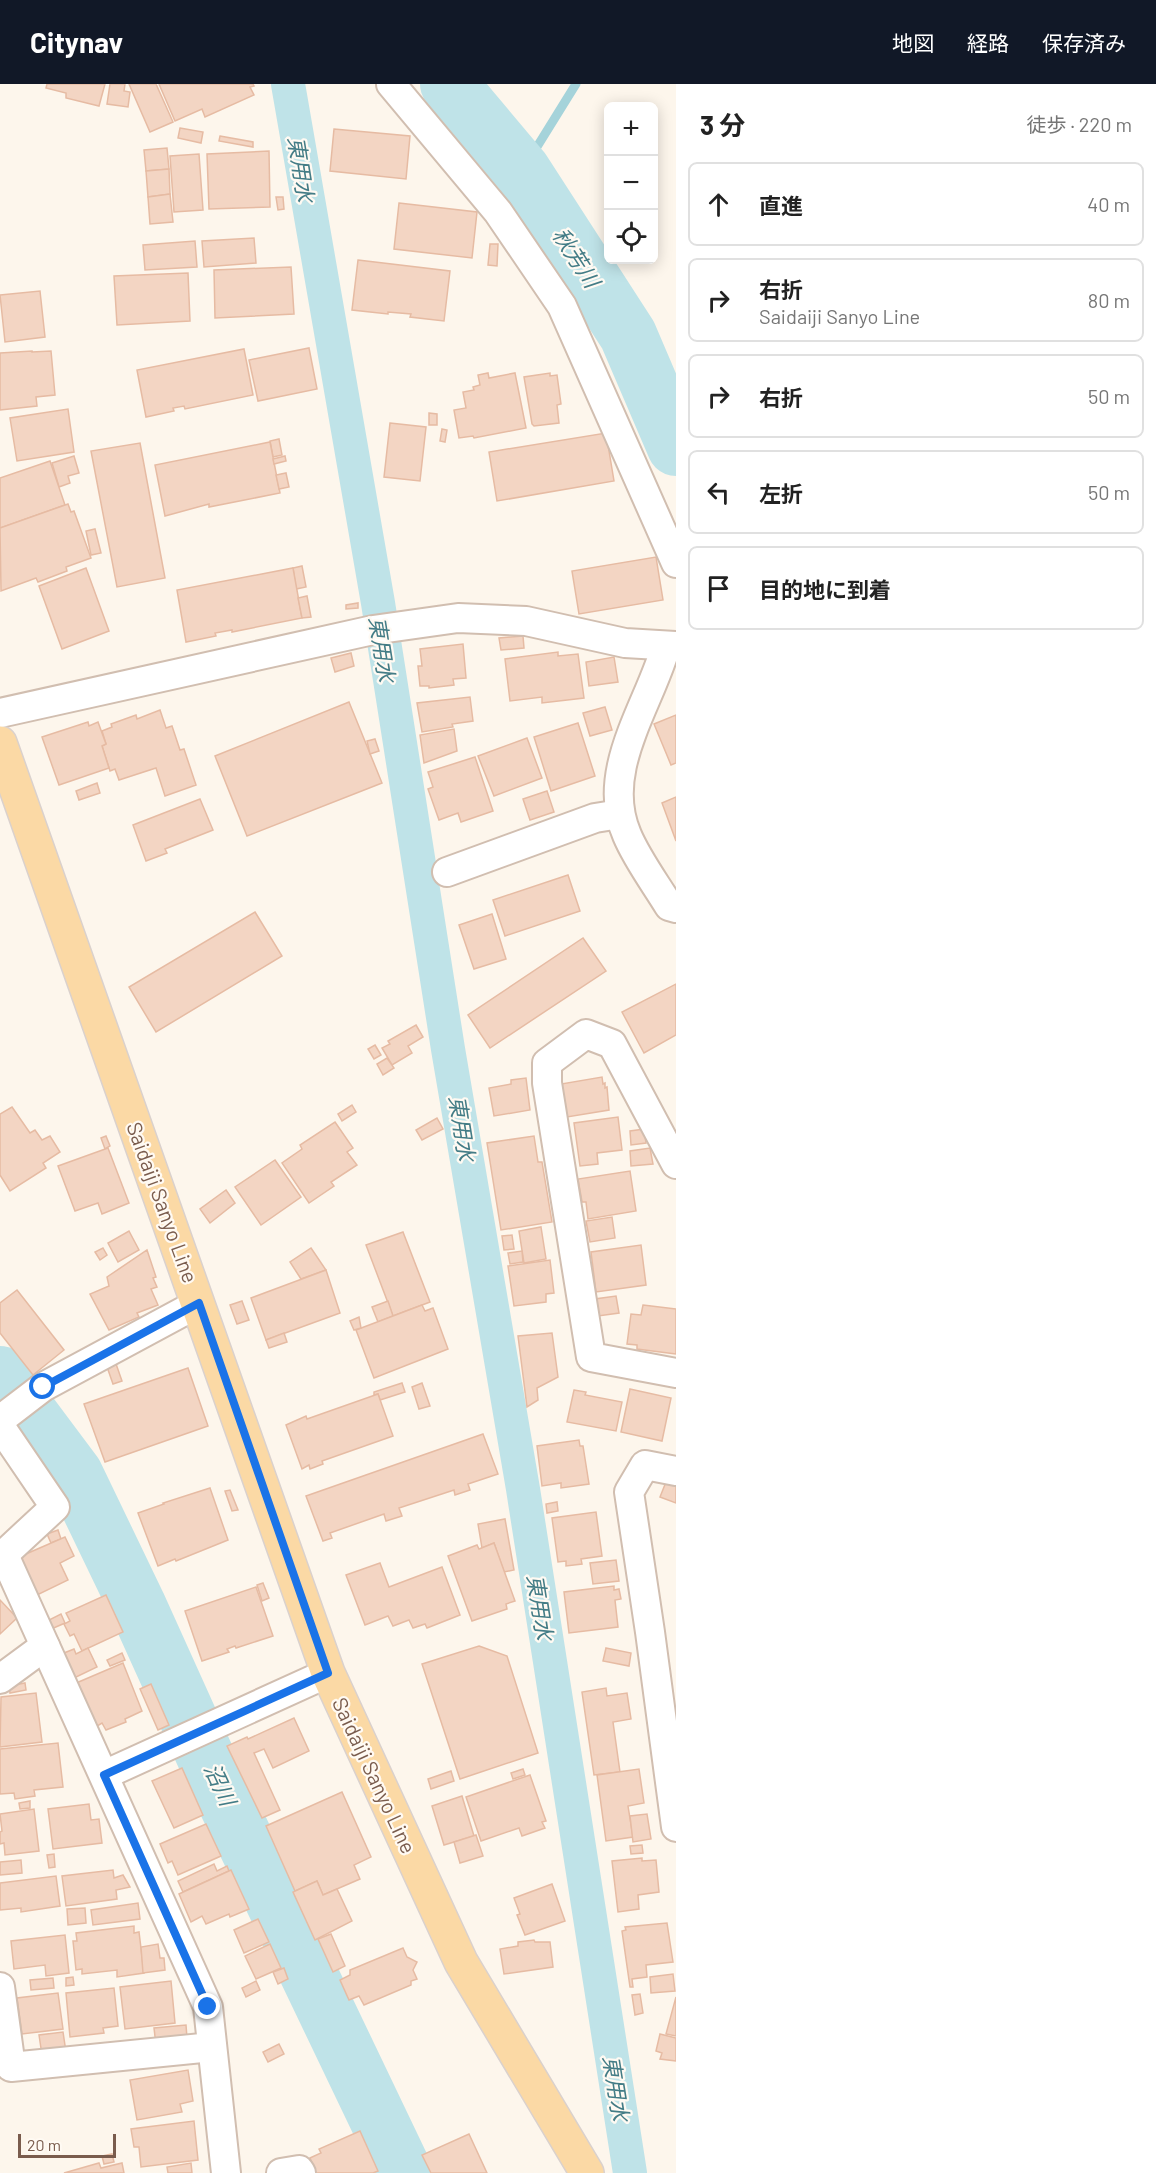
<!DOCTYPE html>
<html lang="ja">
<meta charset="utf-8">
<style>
body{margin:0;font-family:Barlow,"Noto Sans JP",sans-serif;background:#f6f6f6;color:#222}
.controls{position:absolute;right:18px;top:18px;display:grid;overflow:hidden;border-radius:9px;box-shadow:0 3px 15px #0003}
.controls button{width:54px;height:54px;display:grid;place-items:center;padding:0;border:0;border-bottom:2px solid #e0e0e0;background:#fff;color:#222;font:30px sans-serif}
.scale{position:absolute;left:18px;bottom:15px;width:98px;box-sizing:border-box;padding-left:6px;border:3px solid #7a5c4d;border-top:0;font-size:16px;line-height:21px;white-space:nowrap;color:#7a5c4d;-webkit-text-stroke:4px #fffaf3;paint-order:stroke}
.stop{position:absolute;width:18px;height:18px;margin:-14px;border:4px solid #1a73e8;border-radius:50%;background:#fff}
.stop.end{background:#1a73e8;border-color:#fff;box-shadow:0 2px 6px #0008}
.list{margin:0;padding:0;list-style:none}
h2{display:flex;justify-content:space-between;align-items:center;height:78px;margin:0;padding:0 24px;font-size:26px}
h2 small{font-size:20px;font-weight:400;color:#767676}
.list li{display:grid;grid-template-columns:39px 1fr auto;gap:18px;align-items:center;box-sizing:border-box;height:84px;margin:0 12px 12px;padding:0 12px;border:2px solid #e0e0e0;border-radius:9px}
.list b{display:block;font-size:22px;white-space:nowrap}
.list p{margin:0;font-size:20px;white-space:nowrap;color:#767676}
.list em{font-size:20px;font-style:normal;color:#767676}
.icon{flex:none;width:33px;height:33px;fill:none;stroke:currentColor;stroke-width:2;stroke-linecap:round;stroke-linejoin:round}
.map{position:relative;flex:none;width:676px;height:2089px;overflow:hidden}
header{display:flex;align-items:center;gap:36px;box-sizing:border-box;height:84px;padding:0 30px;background:#111827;color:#fff}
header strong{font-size:28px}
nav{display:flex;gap:33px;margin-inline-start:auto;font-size:21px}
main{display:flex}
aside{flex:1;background:#fff}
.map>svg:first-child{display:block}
</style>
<header>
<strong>Citynav</strong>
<nav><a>地図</a><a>経路</a><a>保存済み</a></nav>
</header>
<main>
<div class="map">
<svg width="676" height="2089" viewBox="0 0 676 2089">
<rect width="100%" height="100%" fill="#fdf6ec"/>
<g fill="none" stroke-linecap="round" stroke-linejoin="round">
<polyline stroke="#a5d3da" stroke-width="9" points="522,87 576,0"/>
<polyline stroke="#bfe3e8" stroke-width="34" points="288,0 378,519 448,965 523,1405 630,2089"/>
<g stroke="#bfe3e8" stroke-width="58">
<polyline points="449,0 522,87 628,251 676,363"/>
<polyline points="0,1291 74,1390 137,1521 216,1696 404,2089"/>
</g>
</g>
<g fill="#f3d5c3" stroke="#e6bba3" stroke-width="1.5">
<polygon points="47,0 105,0 99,22 66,14 66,9 46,4"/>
<polygon points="110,0 125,0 124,7 130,8 128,23 107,20"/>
<polygon points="129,0 156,0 173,38 150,48"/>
<polygon points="159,0 253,0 254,2 250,3 254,11 205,33 202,25 175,37"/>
<polygon points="180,44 203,48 201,59 178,54"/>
<polygon points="334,45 410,52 406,95 330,87"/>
<polygon points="220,52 253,58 253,63 219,57"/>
<polygon points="167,64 169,85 146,87 144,66"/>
<polygon points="269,67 270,123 209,125 207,70"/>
<polygon points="199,70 203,126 174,128 170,72"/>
<polygon points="169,85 170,110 148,113 146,87"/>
<polygon points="170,110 173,138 150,140 148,113"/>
<polygon points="276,113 283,113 284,125 278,126"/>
<polygon points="399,119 477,128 472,174 394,165"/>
<polygon points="254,154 256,179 204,183 202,157"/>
<polygon points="195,157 197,183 145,186 143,161"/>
<polygon points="490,160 498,160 497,182 488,181"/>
<polygon points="358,176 450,187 444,237 410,233 411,230 388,228 388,230 352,226"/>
<polygon points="291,183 294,230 215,234 214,186"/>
<polygon points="188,189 190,237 117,241 114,192"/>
<polygon points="40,207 45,253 5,258 0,211"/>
<polygon points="309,264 317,305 258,317 249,276"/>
<polygon points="244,265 253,311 185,325 184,322 173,324 174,327 146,333 137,286"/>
<polygon points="32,267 32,268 51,267 55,311 36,313 37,322 0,326 0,269"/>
<polygon points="488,289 489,294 515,289 526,344 474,354 473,352 459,354 454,326 466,324 463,308 474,306 473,303 480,301 478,291"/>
<polygon points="550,289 550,292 557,291 561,320 557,321 559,339 534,342 532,340 524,293"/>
<polygon points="68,325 74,368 17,377 10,334"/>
<polygon points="429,329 437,330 437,341 429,341"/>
<polygon points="390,339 426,343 420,397 384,393"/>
<polygon points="442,345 447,346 445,358 440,357"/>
<polygon points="606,349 614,397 497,417 489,368"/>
<polygon points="279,355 282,371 273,373 270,357"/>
<polygon points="270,358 280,409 209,423 209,420 165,432 155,381"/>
<polygon points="140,359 165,494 117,503 91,367"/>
<polygon points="74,372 79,389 68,392 70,399 59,403 52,379"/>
<polygon points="285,372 286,377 274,380 273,375"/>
<polygon points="50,377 65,421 0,444 0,394"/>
<polygon points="286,389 289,403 279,405 276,391"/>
<polygon points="68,420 71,428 74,427 91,474 66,483 67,487 38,498 36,494 1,507 0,444"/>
<polygon points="95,445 101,469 91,471 86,447"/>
<polygon points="656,473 663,516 579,530 572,487"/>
<polygon points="302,482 306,503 296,505 293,484"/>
<polygon points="86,484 109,547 62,565 39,502"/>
<polygon points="293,484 302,534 232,548 232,546 215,549 216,552 186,558 177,506"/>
<polygon points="307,512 311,533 302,534 298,514"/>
<polygon points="358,519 358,524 346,525 346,521"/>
<polygon points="523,552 524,564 501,566 499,554"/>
<polygon points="463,560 466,594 453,595 454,601 429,604 429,602 420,602 418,582 422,582 420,565"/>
<polygon points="558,568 558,572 578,570 584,614 542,619 542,613 510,617 505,575"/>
<polygon points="351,569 354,582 335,588 331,574"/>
<polygon points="614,573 618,598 589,602 586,578"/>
<polygon points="470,613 473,637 452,640 453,643 422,648 417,619"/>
<polygon points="349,618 382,699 247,752 215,672"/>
<polygon points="605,623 612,646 590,652 583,629"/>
<polygon points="160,626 166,644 172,642 180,666 184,665 196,701 165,712 156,684 119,696 115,685 110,687 102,662 106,660 102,647 112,643 111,640 136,631 137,635"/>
<polygon points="676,631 676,679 671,681 654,640"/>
<polygon points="88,638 89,642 98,638 106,660 102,662 109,684 59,701 42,653"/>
<polygon points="578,639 595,692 551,707 534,653"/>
<polygon points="454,645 457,667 424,679 420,651"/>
<polygon points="527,654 542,694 494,712 478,672"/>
<polygon points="375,655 379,667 370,670 367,657"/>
<polygon points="475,673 493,727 461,738 458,729 439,736 428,705 433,703 428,688"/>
<polygon points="97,699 100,709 79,716 76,707"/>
<polygon points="547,707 554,728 530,736 523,715"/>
<polygon points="676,713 676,757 662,719"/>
<polygon points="200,715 213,746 165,765 167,769 146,777 133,741"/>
<polygon points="568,791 580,827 505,852 493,816"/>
<polygon points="255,828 282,872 156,948 129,903"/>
<polygon points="492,830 506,875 474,885 459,841"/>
<polygon points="583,854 606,887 490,964 468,931"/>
<polygon points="676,900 676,951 644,969 622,928"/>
<polygon points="416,941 423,953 408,962 412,969 392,981 382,964 390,960 388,957"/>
<polygon points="375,961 381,971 374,975 368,965"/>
<polygon points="387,974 394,984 383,991 377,980"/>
<polygon points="602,993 603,1000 605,999 605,1004 607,1003 609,1026 567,1033 561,1000"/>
<polygon points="526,994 530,1026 494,1032 489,1004 511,1000 511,996"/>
<polygon points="352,1021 356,1028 342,1037 338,1030"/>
<polygon points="12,1023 30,1049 35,1046 42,1056 50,1052 60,1068 43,1079 46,1084 10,1107 0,1091 0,1030"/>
<polygon points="618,1033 622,1066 597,1069 598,1080 580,1082 574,1039"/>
<polygon points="437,1034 443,1045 422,1056 416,1046"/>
<polygon points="335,1038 353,1064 347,1068 357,1081 331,1098 334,1102 309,1119 282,1079 302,1065 300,1061"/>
<polygon points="644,1045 646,1059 631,1061 630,1047"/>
<polygon points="106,1052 110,1062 105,1065 101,1054"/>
<polygon points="534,1052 538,1078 542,1078 552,1138 501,1146 487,1059"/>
<polygon points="108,1064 129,1119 102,1130 98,1119 75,1127 58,1082"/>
<polygon points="650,1064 653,1080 631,1082 630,1067"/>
<polygon points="275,1076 301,1113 261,1141 235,1103"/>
<polygon points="630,1087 636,1127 588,1135 586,1118 582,1118 578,1095"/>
<polygon points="226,1106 235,1119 210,1139 200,1125"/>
<polygon points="612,1133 615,1154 590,1158 586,1137"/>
<polygon points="541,1143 546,1175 524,1179 519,1147"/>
<polygon points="129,1147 139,1166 118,1178 108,1159"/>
<polygon points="403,1148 430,1218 393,1232 366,1161"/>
<polygon points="512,1151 514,1165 504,1166 502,1152"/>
<polygon points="641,1161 646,1201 596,1208 591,1168"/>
<polygon points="103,1164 107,1171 100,1176 95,1168"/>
<polygon points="311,1164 326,1186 301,1195 290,1178"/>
<polygon points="147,1166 156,1193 153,1194 157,1203 151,1205 158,1221 137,1229 139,1233 109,1246 90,1210 109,1202 107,1193"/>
<polygon points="522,1167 523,1178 510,1180 508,1169"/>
<polygon points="550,1176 554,1209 546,1210 546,1218 514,1222 508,1182"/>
<polygon points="326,1186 340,1229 266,1256 251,1214"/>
<polygon points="17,1206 64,1266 33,1291 0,1249 0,1219"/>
<polygon points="616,1212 619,1229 598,1232 595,1215"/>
<polygon points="242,1217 249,1236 237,1240 230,1221"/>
<polygon points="388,1217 393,1232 378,1238 372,1223"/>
<polygon points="422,1221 425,1227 433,1224 448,1265 374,1294 356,1246"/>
<polygon points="643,1221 676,1225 676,1270 637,1265 637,1261 627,1260 631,1230 641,1231"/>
<polygon points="359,1233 361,1244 354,1246 350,1237"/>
<polygon points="284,1249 287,1258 269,1264 266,1256"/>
<polygon points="552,1249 558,1293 537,1304 538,1316 527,1323 518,1252"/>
<polygon points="115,1277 122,1297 113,1300 106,1280"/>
<polygon points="188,1284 208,1342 105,1378 84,1320"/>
<polygon points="402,1299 405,1308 380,1316 378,1310 374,1311 374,1308"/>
<polygon points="422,1299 430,1322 419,1325 412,1303"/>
<polygon points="630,1305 671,1314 662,1357 621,1348"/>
<polygon points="574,1306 586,1308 585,1311 622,1318 616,1347 567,1338"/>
<polygon points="378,1310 393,1352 322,1377 323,1380 310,1385 309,1381 302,1385 286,1341 306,1332 307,1335"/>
<polygon points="483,1350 498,1390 468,1400 470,1406 455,1411 454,1406 399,1424 402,1432 386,1437 384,1430 330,1449 332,1454 323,1457 306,1412"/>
<polygon points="579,1356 580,1362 583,1362 589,1400 561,1404 561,1399 542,1402 537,1362"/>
<polygon points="666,1398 676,1401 676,1419 660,1413"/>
<polygon points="210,1404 228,1456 176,1477 175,1475 158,1482 138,1429 164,1420 163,1419"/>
<polygon points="230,1406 238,1426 232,1427 225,1407"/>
<polygon points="557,1418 558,1427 547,1429 546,1420"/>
<polygon points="596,1428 602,1472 581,1475 582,1480 566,1482 566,1477 558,1478 552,1434"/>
<polygon points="505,1435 514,1486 504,1488 494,1459 482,1464 478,1440"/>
<polygon points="58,1446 61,1455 51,1459 47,1450"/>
<polygon points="65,1453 74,1472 60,1479 68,1496 35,1512 19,1473"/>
<polygon points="494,1459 515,1517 506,1520 507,1525 472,1537 448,1472 477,1461 479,1465"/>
<polygon points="616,1476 619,1497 593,1500 590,1479"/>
<polygon points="380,1479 389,1503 442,1483 460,1531 427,1544 425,1540 413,1544 409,1536 393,1542 388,1532 365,1541 346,1491"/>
<polygon points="263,1499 269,1514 262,1517 257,1501"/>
<polygon points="614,1502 614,1506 619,1505 621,1515 615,1516 618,1543 569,1549 564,1508"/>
<polygon points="256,1503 273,1552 236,1564 235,1562 227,1565 229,1568 202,1577 185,1527"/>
<polygon points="106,1511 123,1548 82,1567 74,1550 70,1552 64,1540 70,1537 66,1529"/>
<polygon points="0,1516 17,1534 0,1550"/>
<polygon points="61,1530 65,1539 49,1546 45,1538"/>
<polygon points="479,1562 507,1572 538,1669 460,1695 422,1580"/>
<polygon points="88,1564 97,1583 72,1595 63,1577 67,1576 64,1569 74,1565 76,1570"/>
<polygon points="606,1564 631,1569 629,1582 603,1577"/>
<polygon points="122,1569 125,1576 110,1582 107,1576"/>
<polygon points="123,1579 142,1627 125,1635 126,1638 106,1646 102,1639 94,1644 74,1600"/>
<polygon points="25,1599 26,1606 10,1609 9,1602"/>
<polygon points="151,1600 169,1641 158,1646 140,1605"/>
<polygon points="606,1604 607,1612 627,1609 631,1635 613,1638 620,1688 594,1691 582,1608"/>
<polygon points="36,1609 42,1658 0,1663 1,1613"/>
<polygon points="294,1634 309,1667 273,1684 264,1665 254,1669 280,1726 262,1734 227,1662 247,1653 248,1655"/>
<polygon points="58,1659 63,1703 34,1706 35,1712 15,1715 14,1709 0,1710 0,1665"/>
<polygon points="182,1684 203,1731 174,1744 152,1697"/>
<polygon points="523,1685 525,1691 513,1695 511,1689"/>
<polygon points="639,1685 644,1719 628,1722 633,1753 606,1757 597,1691"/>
<polygon points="451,1687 454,1697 431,1705 428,1695"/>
<polygon points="530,1691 546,1737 542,1738 545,1744 522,1752 519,1744 481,1757 466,1713"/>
<polygon points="342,1708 371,1773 354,1781 360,1795 323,1811 317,1797 295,1807 266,1742"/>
<polygon points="462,1712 474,1752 444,1761 432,1722"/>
<polygon points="30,1717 30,1724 20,1725 19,1719"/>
<polygon points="89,1720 91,1736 99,1735 102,1759 53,1765 48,1725"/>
<polygon points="34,1725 39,1767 5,1771 4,1759 0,1760 0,1748 2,1747 0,1730"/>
<polygon points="647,1730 651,1755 633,1758 630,1732"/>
<polygon points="206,1740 221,1772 178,1791 172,1777 168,1779 160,1760"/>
<polygon points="476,1751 483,1772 460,1779 454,1758"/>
<polygon points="642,1761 643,1769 631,1770 630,1762"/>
<polygon points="54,1770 55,1783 49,1784 47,1771"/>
<polygon points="642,1774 642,1777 656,1776 659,1808 638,1811 639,1825 618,1828 612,1777"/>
<polygon points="21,1776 22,1789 0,1791 0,1778"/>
<polygon points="214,1780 217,1787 227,1782 229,1787 183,1808 178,1797"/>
<polygon points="113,1786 114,1794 123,1791 130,1803 116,1806 117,1815 66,1822 62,1792"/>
<polygon points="231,1786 249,1825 230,1833 229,1830 206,1840 202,1832 191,1838 179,1810"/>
<polygon points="56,1792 60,1822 21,1828 21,1824 0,1826 0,1799"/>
<polygon points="317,1797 323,1811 337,1805 352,1837 315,1856 293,1808"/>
<polygon points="552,1800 565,1837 525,1851 517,1831 520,1830 514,1814"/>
<polygon points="138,1819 140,1835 93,1841 91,1826"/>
<polygon points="85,1824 86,1839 68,1841 67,1825"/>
<polygon points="258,1835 269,1858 244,1869 234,1846"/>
<polygon points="667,1839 673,1878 646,1881 647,1893 632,1895 633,1903 630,1903 622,1847 626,1846 625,1843"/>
<polygon points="134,1842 134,1849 139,1848 144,1889 117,1893 117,1886 82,1890 82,1885 76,1886 73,1857 77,1857 76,1849"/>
<polygon points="331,1850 345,1882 333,1888 318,1855"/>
<polygon points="65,1851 69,1889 46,1892 45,1881 14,1885 11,1857"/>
<polygon points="534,1856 535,1858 550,1858 553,1883 504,1890 500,1865 518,1862 518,1858"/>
<polygon points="158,1860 160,1874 164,1874 165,1886 143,1889 141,1863"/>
<polygon points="270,1860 281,1884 256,1895 245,1872"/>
<polygon points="403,1864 407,1873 417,1878 413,1886 417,1895 411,1897 411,1901 364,1921 359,1912 349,1916 340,1896 350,1891 350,1886"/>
<polygon points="284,1884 288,1895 278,1900 273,1888"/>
<polygon points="673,1890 675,1907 651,1909 650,1893"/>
<polygon points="73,1893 74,1901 66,1902 66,1894"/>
<polygon points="53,1894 54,1904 31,1906 30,1896"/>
<polygon points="171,1897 175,1939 125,1945 120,1903"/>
<polygon points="256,1897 260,1906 246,1913 242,1904"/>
<polygon points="114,1904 118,1942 103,1944 104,1949 70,1953 66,1909"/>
<polygon points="58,1909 63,1945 22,1950 17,1914"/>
<polygon points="640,1910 643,1929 635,1931 632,1911"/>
<polygon points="676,1913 676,1952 666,1950"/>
<polygon points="186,1941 187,1954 156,1961 154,1944"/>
<polygon points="63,1948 66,1968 42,1971 39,1951"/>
<polygon points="660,1950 676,1954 676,1977 660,1975 662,1969 656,1967"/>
<polygon points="279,1960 284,1970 268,1978 263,1968"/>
<polygon points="188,1986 193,2017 180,2020 182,2028 137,2036 130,1996"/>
<polygon points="194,2037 198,2076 141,2083 139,2063 134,2063 131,2045"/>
<polygon points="360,2047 378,2087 373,2089 316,2089 310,2074 321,2069 319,2065"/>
<polygon points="469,2050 487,2089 431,2089 422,2071"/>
<polygon points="112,2070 114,2078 104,2080 102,2072"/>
<polygon points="99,2079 101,2084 122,2079 124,2089 64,2089"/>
<polygon points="191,2079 192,2089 168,2089 167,2083"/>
</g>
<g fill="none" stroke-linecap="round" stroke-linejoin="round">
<defs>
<g id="street">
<polyline points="391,0 498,128 562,222 676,479"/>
<path d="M666,562C649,622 599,687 627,751C637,775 655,799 669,822L676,824"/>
<polyline points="0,629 373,546 458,534 526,537 625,559 676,562"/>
<polyline points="447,788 595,734 620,730"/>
<polyline points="676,1080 612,960 586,950 547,979 547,999 591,1273 676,1289"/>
<polyline points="0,1336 43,1303 199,1219"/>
<polyline points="0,1342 55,1423 0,1474"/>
<polyline points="676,1387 645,1381 629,1408 650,1548 676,1743"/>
<polyline points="4,1471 208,1923 226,2089"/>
<polyline points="0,1595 45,1562"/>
<polyline points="104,1691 328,1589"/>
<polyline points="0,1903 11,1983 212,1963"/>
<polyline points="281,2089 299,2086 301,2089"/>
</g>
<polyline id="primary" points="0,659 328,1589 461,1878 587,2089"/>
</defs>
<use href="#street" stroke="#d1beb0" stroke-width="32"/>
<use href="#primary" stroke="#dad1cd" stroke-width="36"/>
<use href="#street" stroke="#fff" stroke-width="28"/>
<use href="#primary" stroke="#fbd9a5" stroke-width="33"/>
</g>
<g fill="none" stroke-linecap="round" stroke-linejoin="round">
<polyline stroke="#1a73e8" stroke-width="8" points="43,1303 199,1219 328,1589 104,1691 208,1923"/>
</g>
<g text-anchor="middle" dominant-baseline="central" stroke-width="4.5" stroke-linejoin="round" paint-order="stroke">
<g font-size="21" fill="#7a5c4d" stroke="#fffaf3">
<text transform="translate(163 1118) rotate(70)">Saidaiji Sanyo Line</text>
<text transform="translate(375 1691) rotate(65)">Saidaiji Sanyo Line</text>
</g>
<g font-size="22" font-style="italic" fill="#437c86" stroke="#fffaf3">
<text transform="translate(302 85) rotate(81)">東用水</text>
<text transform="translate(577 173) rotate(57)">秋芳川</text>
<text transform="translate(383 565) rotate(81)">東用水</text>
<text transform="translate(463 1044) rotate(81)">東用水</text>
<text transform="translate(541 1523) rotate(81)">東用水</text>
<text transform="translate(221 1700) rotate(65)">沼川</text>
<text transform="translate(617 2004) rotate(81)">東用水</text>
</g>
</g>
</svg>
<div class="controls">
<button>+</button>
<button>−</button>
<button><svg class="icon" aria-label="locate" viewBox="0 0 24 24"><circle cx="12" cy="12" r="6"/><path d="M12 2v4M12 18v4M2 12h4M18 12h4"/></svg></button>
</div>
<div class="scale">20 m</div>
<div class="stop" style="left:43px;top:1303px"></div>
<div class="stop end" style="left:208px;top:1923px"></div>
</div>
<aside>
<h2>3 分<small>徒歩 · 220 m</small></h2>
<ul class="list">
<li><svg class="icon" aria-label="ahead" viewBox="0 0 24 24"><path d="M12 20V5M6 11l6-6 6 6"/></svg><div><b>直進</b></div><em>40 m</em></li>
<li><svg class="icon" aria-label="right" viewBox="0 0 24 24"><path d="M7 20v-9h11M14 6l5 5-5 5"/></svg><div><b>右折</b><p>Saidaiji Sanyo Line</p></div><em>80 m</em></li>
<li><svg class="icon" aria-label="right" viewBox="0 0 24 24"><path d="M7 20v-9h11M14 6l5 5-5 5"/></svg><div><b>右折</b></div><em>50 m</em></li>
<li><svg class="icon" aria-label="left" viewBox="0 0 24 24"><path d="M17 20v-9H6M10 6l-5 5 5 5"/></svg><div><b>左折</b></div><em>50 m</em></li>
<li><svg class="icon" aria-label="arrive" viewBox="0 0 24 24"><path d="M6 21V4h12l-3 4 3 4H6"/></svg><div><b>目的地に到着</b></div></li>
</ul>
</aside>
</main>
